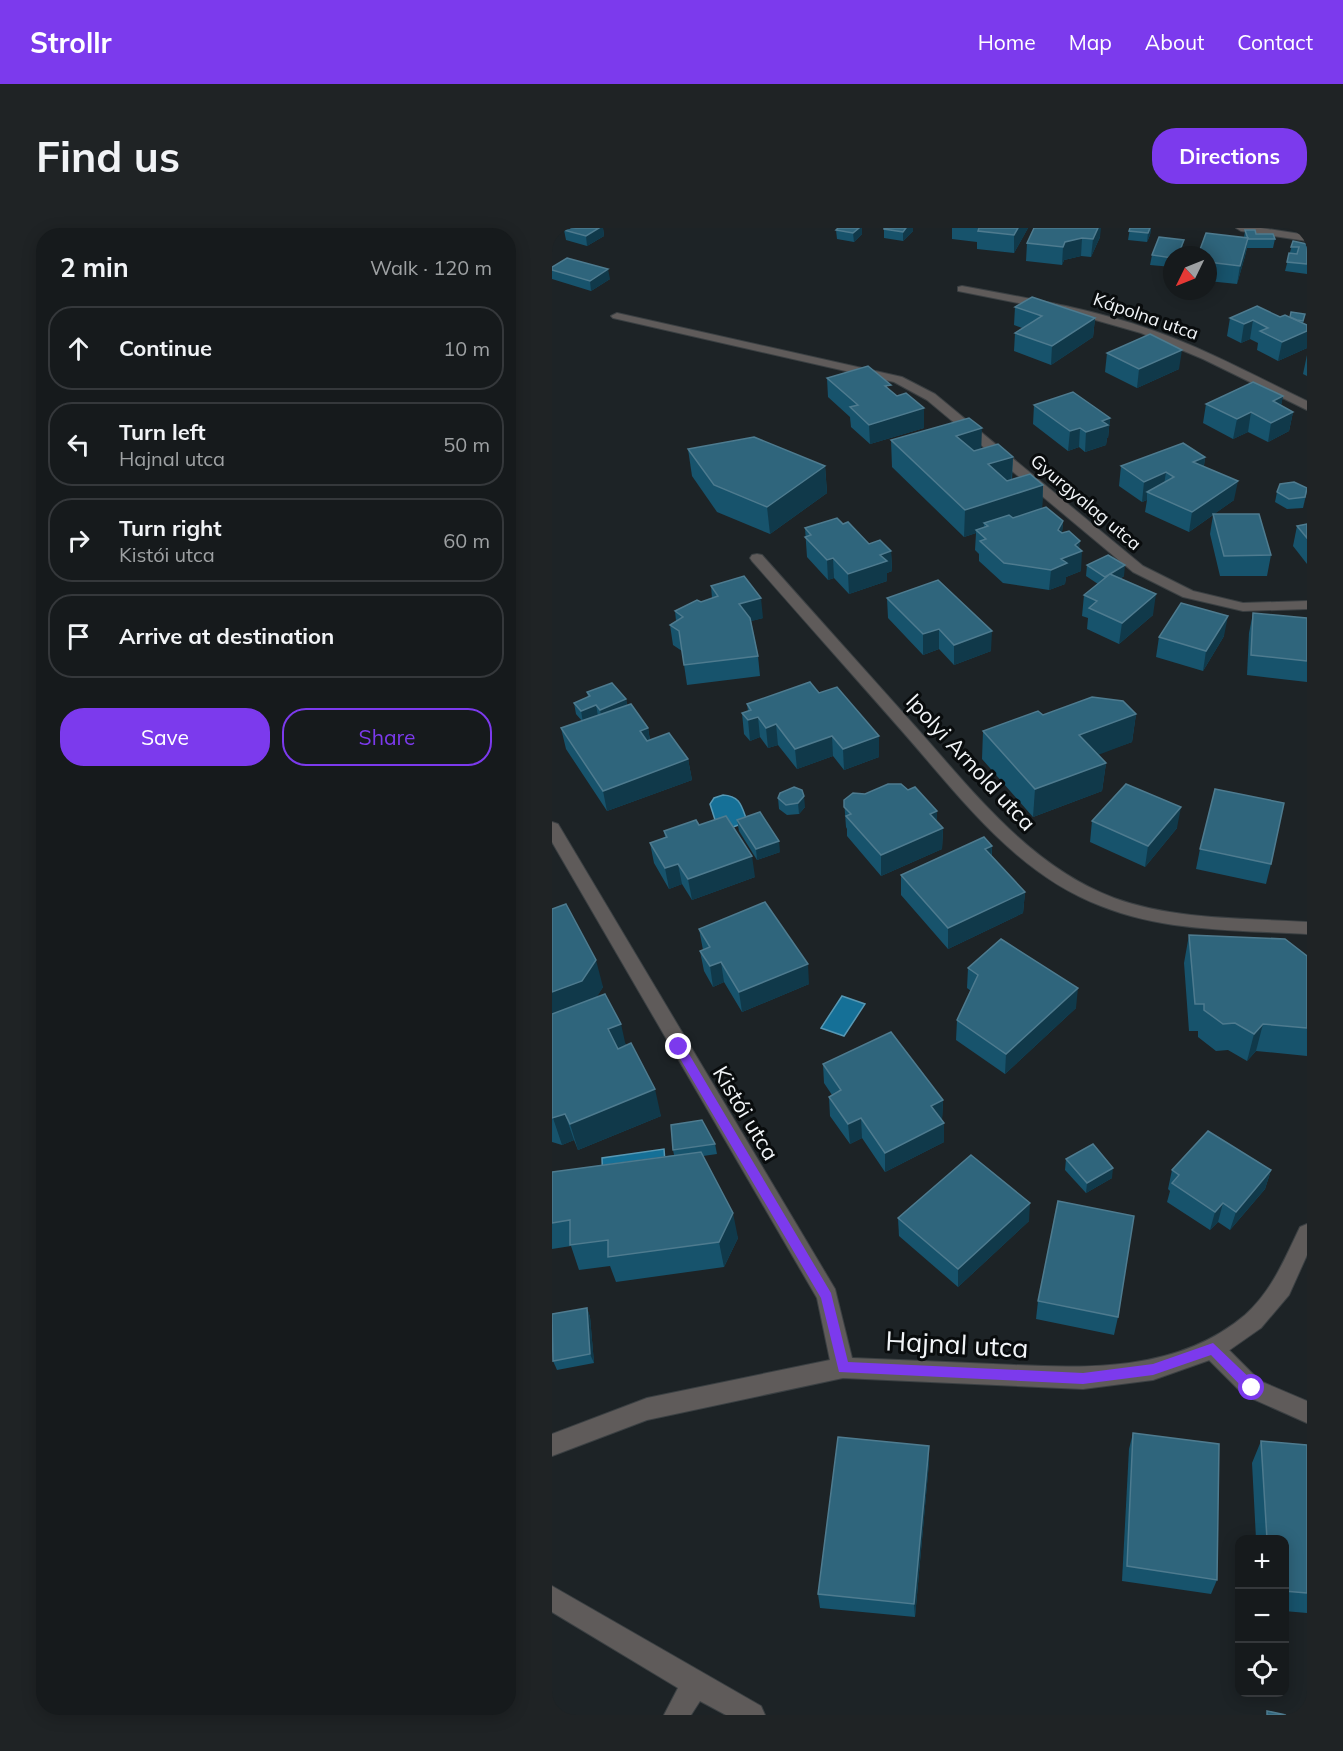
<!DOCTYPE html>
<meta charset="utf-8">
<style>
body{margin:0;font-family:Mulish,sans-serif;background:#1f2325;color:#f1f3f6}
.controls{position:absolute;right:18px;bottom:18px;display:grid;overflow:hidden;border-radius:12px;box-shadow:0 3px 15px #0003}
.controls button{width:54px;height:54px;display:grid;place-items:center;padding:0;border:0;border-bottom:2px solid #35383b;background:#161a1c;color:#f1f3f6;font:30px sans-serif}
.compass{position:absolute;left:611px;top:18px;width:54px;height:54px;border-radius:50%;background:#161a1c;box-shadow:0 3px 15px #0003;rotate:227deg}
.stop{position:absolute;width:18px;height:18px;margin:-14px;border:4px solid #7c3aed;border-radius:50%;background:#fff}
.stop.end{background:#7c3aed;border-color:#fff;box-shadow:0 2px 6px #0008}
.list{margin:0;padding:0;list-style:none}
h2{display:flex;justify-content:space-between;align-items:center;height:78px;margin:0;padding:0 24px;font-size:26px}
h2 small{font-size:20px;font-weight:400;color:#9ea1a3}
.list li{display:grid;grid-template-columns:39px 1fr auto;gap:18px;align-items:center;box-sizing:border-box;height:84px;margin:0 12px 12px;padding:0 12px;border:2px solid #35383b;border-radius:24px}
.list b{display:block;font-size:22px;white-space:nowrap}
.list p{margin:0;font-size:20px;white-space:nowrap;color:#9ea1a3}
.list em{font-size:20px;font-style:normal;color:#9ea1a3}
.actions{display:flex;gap:12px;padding:18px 24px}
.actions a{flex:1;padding:14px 0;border:2px solid #7c3aed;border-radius:24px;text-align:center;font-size:21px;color:#7c3aed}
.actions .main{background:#7c3aed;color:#fff}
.icon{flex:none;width:33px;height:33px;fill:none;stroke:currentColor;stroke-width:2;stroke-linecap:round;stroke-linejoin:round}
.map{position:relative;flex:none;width:755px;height:1487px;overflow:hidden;border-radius:24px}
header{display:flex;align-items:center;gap:36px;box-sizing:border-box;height:84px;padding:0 30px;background:#7c3aed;color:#fff}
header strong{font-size:28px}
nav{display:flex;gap:33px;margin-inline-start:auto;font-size:21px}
.intro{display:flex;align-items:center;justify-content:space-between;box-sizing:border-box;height:144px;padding:0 36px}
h1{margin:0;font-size:42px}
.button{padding:15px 27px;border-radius:24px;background:#7c3aed;color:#fff;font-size:21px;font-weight:700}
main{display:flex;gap:36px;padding:0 36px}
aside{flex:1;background:#161a1c;border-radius:24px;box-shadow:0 3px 15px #0003}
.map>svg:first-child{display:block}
</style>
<header>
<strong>Strollr</strong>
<nav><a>Home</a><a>Map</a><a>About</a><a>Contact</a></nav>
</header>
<div class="intro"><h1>Find us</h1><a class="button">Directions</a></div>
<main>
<aside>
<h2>2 min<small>Walk · 120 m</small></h2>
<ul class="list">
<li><svg class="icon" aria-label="ahead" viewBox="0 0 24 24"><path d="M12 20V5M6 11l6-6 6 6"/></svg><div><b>Continue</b></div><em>10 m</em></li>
<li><svg class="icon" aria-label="left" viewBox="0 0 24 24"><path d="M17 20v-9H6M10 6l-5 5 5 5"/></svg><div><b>Turn left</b><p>Hajnal utca</p></div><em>50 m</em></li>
<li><svg class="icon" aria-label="right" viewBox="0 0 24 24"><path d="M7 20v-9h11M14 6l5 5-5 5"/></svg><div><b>Turn right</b><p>Kistói utca</p></div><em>60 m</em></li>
<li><svg class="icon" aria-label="arrive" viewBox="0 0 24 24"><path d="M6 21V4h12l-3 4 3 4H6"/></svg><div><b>Arrive at destination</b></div></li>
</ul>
<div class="actions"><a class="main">Save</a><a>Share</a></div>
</aside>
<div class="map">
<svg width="755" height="1487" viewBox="0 0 755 1487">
<rect width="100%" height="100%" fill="#1d2326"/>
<g fill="#157097" stroke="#5798b4" stroke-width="1.5">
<path d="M171,567C187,568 189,576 194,590L189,596L181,599H172L164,595L158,576L162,570Z"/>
<polygon points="290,768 313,776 292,808 269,800"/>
<polygon points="112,921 114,948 51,958 50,930"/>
</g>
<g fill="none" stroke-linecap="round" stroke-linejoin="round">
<defs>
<polygon id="lane" points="661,1111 669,1114 708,1153 755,1173 755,1195 692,1167 653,1128 650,1121 653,1114"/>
<g id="street">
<polygon points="684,0 709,0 755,7 755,13 689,3"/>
<path d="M410,58C473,70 537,80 597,101C652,120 703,148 755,173V182L651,131L589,105L526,87L406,63V59Z"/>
<polygon points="65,85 350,149 383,166 591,338 641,363 691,375 755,373 755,381 691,383 631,369 581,344 375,172 342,154 61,90 59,88"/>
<path d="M205,326L210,327C260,383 311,440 361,496C420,562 477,638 562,670C622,692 691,690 755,694V706C686,702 614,704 549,678C464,646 408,569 350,503C300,446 250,390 200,333L198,330L200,327Z"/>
<path d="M0,594L6,596L283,1061L300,1130C347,1132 394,1134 441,1136C527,1140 622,1147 693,1087C720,1063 733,1030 748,999L755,996V1027L737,1067L709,1100L669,1128L601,1152L531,1161L291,1150L95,1192L0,1228V1206L95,1170L278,1132L265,1070L0,614Z"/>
<polygon points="0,1358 209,1478 213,1487 174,1487 148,1473 139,1487 112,1487 126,1460 0,1384"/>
</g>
</defs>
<use href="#lane" stroke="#3b4043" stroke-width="2"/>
<use href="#street" stroke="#3b4043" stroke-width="2"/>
<use href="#lane" fill="#5f5b5a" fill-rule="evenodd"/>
<use href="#street" fill="#5f5b5a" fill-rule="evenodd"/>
</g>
<g fill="#17536c">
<polygon points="16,0 51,0 52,8 35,18 14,12 12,2"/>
<polygon points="286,0 310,0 310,6 302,14 285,11 284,2"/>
<polygon points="332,0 361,0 361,3 351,13 332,10"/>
<polygon points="400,0 476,0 462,25 425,21 425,14 400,11"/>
<polygon points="482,0 548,9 539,29 529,28 512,32 510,37 474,33 475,15"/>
<polygon points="578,0 599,0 598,7 595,14 576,12"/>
<polygon points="693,2 704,6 723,11 721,20 695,20 693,28 685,56 656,53 656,27 692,10"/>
<polygon points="741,13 755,16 755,46 733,43"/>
<polygon points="630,21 620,27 620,39 598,37 600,27"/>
<polygon points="0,39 58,51 39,63 0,51"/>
<polygon points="463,79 543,90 541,109 499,137 462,123 463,105 470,100 462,97"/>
<polygon points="753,86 751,95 755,97 755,120 726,133 705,122 706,115 698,111 689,115 675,108 678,90 738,89"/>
<polygon points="555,125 627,141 585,160 553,144"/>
<polygon points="755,127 755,148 751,146"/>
<polygon points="275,150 339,163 345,168 372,180 372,200 318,216 299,199 298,189 276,169"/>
<polygon points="731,168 729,177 741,184 737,203 716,214 696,204 681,211 651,195 654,176"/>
<polygon points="482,177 558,190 556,210 555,210 554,217 533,224 527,219 516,223 481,196"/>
<polygon points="339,212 429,221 461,229 460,252 491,257 490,280 511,293 510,305 527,320 529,343 514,349 513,356 497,362 451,355 427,333 427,326 423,322 424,305 412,309 340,239"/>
<polygon points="136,221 273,238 275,265 218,306 165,284 140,248"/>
<polygon points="653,229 652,238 682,272 662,286 719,327 715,348 668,348 658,306 661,287 637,304 593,284 595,272 590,274 567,258 569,238"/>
<polygon points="755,263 751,280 735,281 723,274 725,264"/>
<polygon points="291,296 317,316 339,323 340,343 335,345 335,353 297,366 282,350 276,352 255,329 253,300"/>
<polygon points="755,296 755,336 741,318 745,298"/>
<polygon points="535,337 572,348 568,351 601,387 567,416 535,401 536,390 530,388 532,367 546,356 534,348"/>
<polygon points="159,358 211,390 199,393 206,428 208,448 135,457 130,423 121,417 118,397 124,393 123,383 160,370"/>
<polygon points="335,370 439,423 402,437 387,421 371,427 336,390"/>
<polygon points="701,385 755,390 755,454 695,447 697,405"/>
<polygon points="672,408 651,443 604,429 607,409"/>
<polygon points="35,464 74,471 75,477 96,500 98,512 136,531 140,552 55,583 14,521 9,500 30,493 24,486 22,475 36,469"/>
<polygon points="267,465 327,508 327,529 292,542 281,528 245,541 226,517 216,520 208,509 198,513 192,506 190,485 196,483 195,476"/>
<polygon points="584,486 580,514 546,526 554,535 550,563 481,589 430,531 431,503 491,487"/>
<polygon points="356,562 391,600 390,621 329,648 295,608 295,601 294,599 292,572 313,566"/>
<polygon points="228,565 253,579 247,586 235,587 227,581 226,570"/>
<polygon points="185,592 228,624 205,632 187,603"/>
<polygon points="540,593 625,600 593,639 538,614"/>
<polygon points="147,597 203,649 140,672 130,656 117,661 102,635 98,615 113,609 112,603"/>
<polygon points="440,618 440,628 473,664 471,685 396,721 349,667 349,647"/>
<polygon points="648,621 719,636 714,656 644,641"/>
<polygon points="0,681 51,759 45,768 74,817 109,888 26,922 22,912 10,917 0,914"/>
<polygon points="147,701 257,756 190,784 172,754 161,759 152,743 148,723 151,722"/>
<polygon points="637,707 755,728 755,828 704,823 695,833 676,822 664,823 646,809 646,803 637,803 632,735"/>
<polygon points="416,740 524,780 453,846 404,812 405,792 419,763 415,760"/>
<polygon points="271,836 391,872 390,892 392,914 333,944 310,910 298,916 278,888 277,869 280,867 272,855"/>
<polygon points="163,916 165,926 151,928 186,1010 172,1039 64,1054 58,1038 27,1042 19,1018 0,1021 0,944 122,927 121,922"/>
<polygon points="514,931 560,950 534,965 513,942"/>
<polygon points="620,942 719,942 713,961 678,1002 666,994 658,1002 615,974 618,963 616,961"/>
<polygon points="346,990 477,993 406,1059 347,1008"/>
<polygon points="486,1073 566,1089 562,1107 484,1091"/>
<polygon points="35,1080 38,1089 42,1135 5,1142 1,1133"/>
<polygon points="581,1205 665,1352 659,1366 570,1353 577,1221"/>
<polygon points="709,1213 755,1217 755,1385 732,1383 732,1311 704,1311 700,1235"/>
<polygon points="377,1234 363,1389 268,1380 266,1366"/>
</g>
<g fill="#10394a">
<polygon points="47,0 51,0 52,8 35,18 34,8"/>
<polygon points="307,0 310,0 310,6 302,14 301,5"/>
<polygon points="354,0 361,0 361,3 351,13 351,4"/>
<polygon points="466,0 476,0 462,25 462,7"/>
<polygon points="546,0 549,0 548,9 539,29 541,11"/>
<polygon points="598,0 599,0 598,7 595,14 596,5"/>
<polygon points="530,10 529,28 512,32 510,37 511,19 513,14"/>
<polygon points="696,10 693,28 685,56 688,38"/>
<polygon points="632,12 630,21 628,27 626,27"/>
<polygon points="56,41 58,51 39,63 38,53"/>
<polygon points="543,90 541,109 499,137 500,118"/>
<polygon points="701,92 698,111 689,115 692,96"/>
<polygon points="755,103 755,120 726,133 730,114"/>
<polygon points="630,122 627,141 585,160 587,141"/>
<polygon points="731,168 727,188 721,173"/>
<polygon points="372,180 372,200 318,216 317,197"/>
<polygon points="699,184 696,204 681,211 685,191"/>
<polygon points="741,184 737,203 716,214 719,195"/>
<polygon points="558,190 556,210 555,210 554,217 533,224 534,204 550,193"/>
<polygon points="430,200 429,227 404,235 404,208"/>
<polygon points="528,200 527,219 516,223 518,203"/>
<polygon points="461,229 459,256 435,263 436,236"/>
<polygon points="653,229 650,249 641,234"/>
<polygon points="273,238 275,265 218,306 215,279"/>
<polygon points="614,244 611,264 595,264 595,272 590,274 592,254"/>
<polygon points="686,253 682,272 637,304 640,284"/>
<polygon points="491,257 490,284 436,298 432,295 432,303 424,302 424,305 412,309 413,282"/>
<polygon points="511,293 509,313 506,302"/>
<polygon points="528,313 527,324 530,323 529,343 514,349 513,356 497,362 499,342 523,317"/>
<polygon points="339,323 340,343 335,345 335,353 297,366 296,346 328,327"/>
<polygon points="281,330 282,350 276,352 275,332"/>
<polygon points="573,337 572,348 552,359 553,349"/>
<polygon points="604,366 601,387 567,416 570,395"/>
<polygon points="209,370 211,390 189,396 187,376"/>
<polygon points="676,388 672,408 651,443 654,423"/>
<polygon points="387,401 387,421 371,427 371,406"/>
<polygon points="440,403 439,423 402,437 402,417"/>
<polygon points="74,471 76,482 50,493 48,482"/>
<polygon points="44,477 46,488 31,494 29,483"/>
<polygon points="584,486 580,514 525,535 527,507"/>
<polygon points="206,489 208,509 198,513 196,492"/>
<polygon points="224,496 226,517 216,520 214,500"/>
<polygon points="96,500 99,520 88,503"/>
<polygon points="280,508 281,528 245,541 243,521"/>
<polygon points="327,508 327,529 292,542 291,521"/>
<polygon points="136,531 140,552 55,583 51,563"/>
<polygon points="554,535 550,563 481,589 483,561"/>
<polygon points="252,568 253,579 247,586 246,575"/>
<polygon points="629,579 625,600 593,639 596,618"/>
<polygon points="385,583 385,603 391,600 390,621 329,648 329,627 378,586"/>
<polygon points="227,613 228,624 205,632 204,621"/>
<polygon points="440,618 439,638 433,621"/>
<polygon points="200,628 203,649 140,672 136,651"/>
<polygon points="126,636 130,656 117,661 113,640"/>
<polygon points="473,664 471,685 396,721 396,700"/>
<polygon points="44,732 51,759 38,780 0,795 0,764"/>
<polygon points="169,734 172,754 161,759 158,738"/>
<polygon points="256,736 257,756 190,784 187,764"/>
<polygon points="526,760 524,780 453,846 454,826"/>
<polygon points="69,796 75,823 63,828 56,801"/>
<polygon points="711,796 704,823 695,833 702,806"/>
<polygon points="103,861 109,888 26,922 18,896"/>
<polygon points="391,872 390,892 379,897 379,878"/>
<polygon points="13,886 22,912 10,917 1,890"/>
<polygon points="309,890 310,910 298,916 296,896"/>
<polygon points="392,895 392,914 333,944 333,925"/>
<polygon points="561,940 560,950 534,965 535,955"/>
<polygon points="719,942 713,961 678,1002 684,984"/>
<polygon points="478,975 477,993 406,1059 406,1041"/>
<polygon points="671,975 666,994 658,1002 663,984"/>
<polygon points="181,985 186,1010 172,1039 167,1014"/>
<polygon points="35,1080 38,1089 42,1135 38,1126"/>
<polygon points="377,1218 377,1234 363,1389 362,1376"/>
</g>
<g fill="#2f657c" stroke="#4e7b8f" stroke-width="1.5">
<polygon points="16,0 47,0 34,8 12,2"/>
<polygon points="286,0 307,0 301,5 284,2"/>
<polygon points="332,0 354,0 351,4 332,1"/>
<polygon points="427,0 466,0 462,7 426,3"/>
<polygon points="482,0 546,0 541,11 530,10 513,14 511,19 475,15"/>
<polygon points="578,0 598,0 596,5 577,3"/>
<polygon points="693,2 703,2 704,6 721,6 723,11 696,11"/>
<polygon points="654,5 696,10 688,38 656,34 656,27 646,27"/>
<polygon points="607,9 632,12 626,27 620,27 620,30 600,27"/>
<polygon points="741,13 755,16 755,36 735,34 737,25 745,26 747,19 739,19"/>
<polygon points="15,30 56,41 38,53 0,42 0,39"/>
<polygon points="480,69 543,90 500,118 463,105 490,88 463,79"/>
<polygon points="705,78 728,89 733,87 755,97 755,103 730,114 708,103 716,100 701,92 692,96 678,90"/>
<polygon points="739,84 753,86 751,93 745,92 738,89"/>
<polygon points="598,106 630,122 587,141 555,125"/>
<polygon points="316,138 339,157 333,158 345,168 354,165 372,180 317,197 298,179 306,177 275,150"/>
<polygon points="701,154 731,168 721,173 741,184 719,195 699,184 685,191 654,176"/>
<polygon points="521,164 558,190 550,193 556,197 534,204 528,200 518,203 482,177"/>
<polygon points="417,190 430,200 404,208 422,223 446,216 461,229 436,236 455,253 478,246 491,257 413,282 339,212"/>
<polygon points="202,209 273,238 215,279 162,257 136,221"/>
<polygon points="631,215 653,229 641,234 686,253 640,284 595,264 622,249 614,244 592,254 569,238"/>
<polygon points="742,254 755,260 753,269 737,271 725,264 728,256"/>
<polygon points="494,279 511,293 506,302 510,305 517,303 528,313 523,317 530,323 509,331 515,335 499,342 452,335 428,313 434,311 424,302 436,298 432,295 457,287 461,290"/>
<polygon points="661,286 707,286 719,327 672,328"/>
<polygon points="285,290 291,296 296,294 317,316 328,312 339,323 328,327 335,333 296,346 281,330 275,332 253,309 259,307 253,300"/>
<polygon points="755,296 755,310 745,298"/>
<polygon points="556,327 573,337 553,349 535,337"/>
<polygon points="558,346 604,366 570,395 537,380 545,373 532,367"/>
<polygon points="192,348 209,370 187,376 198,390 206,428 132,437 127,403 118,397 131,389 123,383 145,372 149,374 166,368 159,358"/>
<polygon points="386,352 440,403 402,417 387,401 371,406 335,370"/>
<polygon points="629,375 676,388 654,423 607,409"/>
<polygon points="701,385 755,390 755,433 699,427"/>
<polygon points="258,454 267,465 285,459 327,508 291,521 280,508 243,521 224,496 214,500 206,489 196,492 190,485 199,482 195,476"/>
<polygon points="60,455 74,471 48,482 44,477 29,483 22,475 38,468 35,464"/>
<polygon points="540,469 571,473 584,486 527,507 554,535 483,561 431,503 486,483 491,487"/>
<polygon points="79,476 96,500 88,503 95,513 117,505 136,531 51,563 9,500"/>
<polygon points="336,556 349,556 356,562 363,559 385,583 378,586 391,600 329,627 294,588 299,586 292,579 292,572 301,565 313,566"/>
<polygon points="574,556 629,579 596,618 540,593"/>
<polygon points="242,559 250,562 252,568 246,575 234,577 226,570 228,565"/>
<polygon points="663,561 732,575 719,636 648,621"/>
<polygon points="208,584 227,613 204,621 185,592"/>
<polygon points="174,588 200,628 136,651 126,636 113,640 98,615 115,609 112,603 144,592 147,597"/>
<polygon points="432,609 440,618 433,621 473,664 396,700 349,647"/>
<polygon points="213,674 256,736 187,764 169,734 158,738 148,723 158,719 147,701"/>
<polygon points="14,676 44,732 30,753 0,764 0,681"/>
<polygon points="637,707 733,711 755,728 755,800 711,796 702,806 683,795 671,796 652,782 652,776 643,776"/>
<polygon points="449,711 526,760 454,826 405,792 426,747 416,740"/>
<polygon points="53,766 69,796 56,801 66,821 79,815 103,861 18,896 13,886 0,890 0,786"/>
<polygon points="339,804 391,872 379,878 392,895 333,925 309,890 296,896 277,869 289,862 271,836"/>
<polygon points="150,892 163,916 121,922 119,897"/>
<polygon points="656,903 719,942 684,984 671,975 663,984 620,955 627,947 620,942"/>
<polygon points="541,916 561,940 535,955 514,931"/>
<polygon points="149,924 181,985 167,1014 56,1029 56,1012 18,1017 18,992 0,995 0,944"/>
<polygon points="419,927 478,975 406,1041 346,990"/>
<polygon points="506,973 582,988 566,1089 486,1073"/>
<polygon points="35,1080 38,1126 1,1133 0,1086"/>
<polygon points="581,1205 667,1216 665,1352 575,1338"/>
<polygon points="286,1209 377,1218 362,1376 266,1366"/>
<polygon points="709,1213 755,1217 755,1365 732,1363 732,1311 715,1311"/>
<polygon points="715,1483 734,1487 715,1487"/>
</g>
<polygon fill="#7c3aed" points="127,815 131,816 279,1065 296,1134 531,1145 601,1136 661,1115 704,1156 704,1164 695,1164 659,1127 601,1147 531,1156 287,1144 269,1070 123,822 123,816"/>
<g text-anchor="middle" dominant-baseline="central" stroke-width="6" stroke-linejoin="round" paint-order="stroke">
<g font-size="18" fill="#f2f5f8" stroke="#090c0d">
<text transform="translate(594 88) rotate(19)">Kápolna utca</text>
<text transform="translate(534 274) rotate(40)">Gyurgyalag utca</text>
</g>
<g font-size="22" fill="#f2f5f8" stroke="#090c0d">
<text transform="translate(419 534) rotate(47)">Ipolyi Arnold utca</text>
<text transform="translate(194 885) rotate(59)">Kistói utca</text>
</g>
<g font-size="27" fill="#f2f5f8" stroke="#090c0d">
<text transform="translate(405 1116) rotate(3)">Hajnal utca</text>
</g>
</g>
</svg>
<div class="controls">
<button>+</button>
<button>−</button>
<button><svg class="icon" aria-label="locate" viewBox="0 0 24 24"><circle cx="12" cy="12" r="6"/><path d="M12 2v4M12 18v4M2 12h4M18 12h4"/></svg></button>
</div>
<svg class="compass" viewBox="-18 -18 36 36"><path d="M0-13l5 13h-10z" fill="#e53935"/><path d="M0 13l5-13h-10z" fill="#9ea1a3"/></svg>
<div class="stop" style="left:700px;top:1160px"></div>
<div class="stop end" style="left:127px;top:819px"></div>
</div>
</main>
